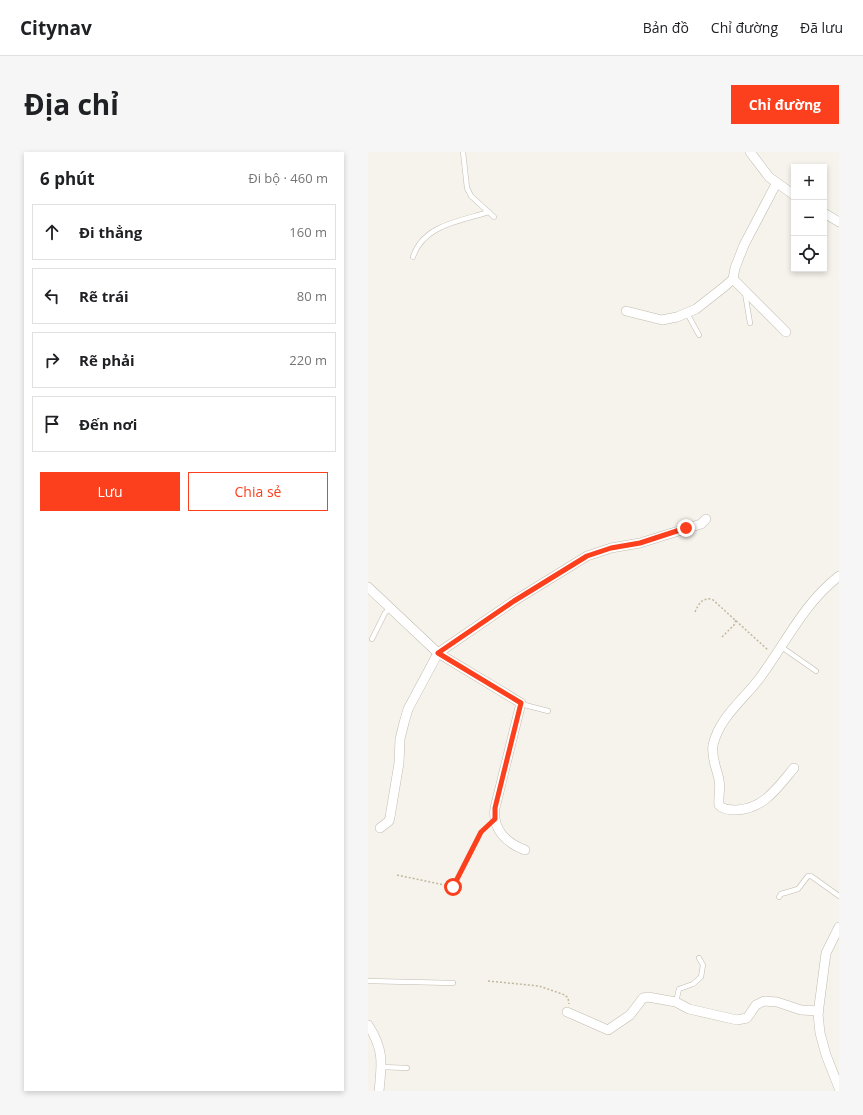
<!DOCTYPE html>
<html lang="vi">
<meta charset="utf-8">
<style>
body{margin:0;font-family:"Open Sans",sans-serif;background:#f6f6f6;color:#202124}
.controls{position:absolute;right:12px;top:12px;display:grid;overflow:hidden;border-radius:0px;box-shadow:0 2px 6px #0003}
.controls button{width:36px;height:36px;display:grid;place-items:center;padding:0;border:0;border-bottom:1px solid #e0e0e0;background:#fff;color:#202124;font:20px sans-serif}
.stop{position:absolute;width:12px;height:12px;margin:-9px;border:3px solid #fc3f1d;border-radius:50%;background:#fff}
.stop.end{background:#fc3f1d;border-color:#fff;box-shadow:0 1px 4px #0008}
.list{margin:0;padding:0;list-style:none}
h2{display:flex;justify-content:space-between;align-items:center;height:52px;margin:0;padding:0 16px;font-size:17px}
h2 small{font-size:13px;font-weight:400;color:#757577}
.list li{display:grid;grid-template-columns:26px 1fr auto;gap:12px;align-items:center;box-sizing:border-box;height:56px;margin:0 8px 8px;padding:0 8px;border:1px solid #e0e0e0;border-radius:0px}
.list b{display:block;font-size:15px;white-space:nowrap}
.list em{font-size:13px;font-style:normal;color:#757577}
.actions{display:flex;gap:8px;padding:12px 16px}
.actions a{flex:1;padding:9px 0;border:1px solid #fc3f1d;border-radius:0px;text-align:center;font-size:14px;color:#fc3f1d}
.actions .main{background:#fc3f1d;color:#fff}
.icon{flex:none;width:22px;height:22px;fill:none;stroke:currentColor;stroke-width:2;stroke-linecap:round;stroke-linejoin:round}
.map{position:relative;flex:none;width:471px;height:939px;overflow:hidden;border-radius:0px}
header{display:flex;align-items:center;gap:24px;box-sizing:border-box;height:56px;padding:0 20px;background:#fff;border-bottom:1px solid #e0e0e0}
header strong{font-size:19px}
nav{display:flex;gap:22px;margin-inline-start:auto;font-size:14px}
.intro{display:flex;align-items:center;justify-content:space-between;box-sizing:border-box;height:96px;padding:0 24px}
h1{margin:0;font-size:28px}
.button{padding:10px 18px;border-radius:0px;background:#fc3f1d;color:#fff;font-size:14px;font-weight:700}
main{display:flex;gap:24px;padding:0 24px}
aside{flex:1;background:#fff;border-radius:0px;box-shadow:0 2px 6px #0003}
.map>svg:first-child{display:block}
</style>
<header>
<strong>Citynav</strong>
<nav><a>Bản đồ</a><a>Chỉ đường</a><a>Đã lưu</a></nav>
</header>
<div class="intro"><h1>Địa chỉ</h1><a class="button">Chỉ đường</a></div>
<main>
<aside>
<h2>6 phút<small>Đi bộ · 460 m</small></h2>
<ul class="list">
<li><svg class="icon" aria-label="ahead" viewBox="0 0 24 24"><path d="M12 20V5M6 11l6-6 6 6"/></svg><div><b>Đi thẳng</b></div><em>160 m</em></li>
<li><svg class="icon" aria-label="left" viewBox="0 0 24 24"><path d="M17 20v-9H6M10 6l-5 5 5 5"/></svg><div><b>Rẽ trái</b></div><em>80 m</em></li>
<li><svg class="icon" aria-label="right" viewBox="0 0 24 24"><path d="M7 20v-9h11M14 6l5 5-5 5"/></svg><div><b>Rẽ phải</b></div><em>220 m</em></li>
<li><svg class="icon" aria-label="arrive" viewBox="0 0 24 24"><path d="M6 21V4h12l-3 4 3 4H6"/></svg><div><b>Đến nơi</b></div></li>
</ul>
<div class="actions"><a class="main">Lưu</a><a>Chia sẻ</a></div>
</aside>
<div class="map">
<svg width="471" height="939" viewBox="0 0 471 939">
<rect width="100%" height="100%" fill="#f6f3ec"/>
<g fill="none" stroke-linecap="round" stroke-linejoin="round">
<defs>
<g id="service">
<polyline points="95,0 99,36 103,44 126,65"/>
<path d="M45,105C55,73 92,69 121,60"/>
<polyline points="377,141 382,171"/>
<polyline points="319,161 331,183"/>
<polyline points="4,487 17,461 22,456"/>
<polyline points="412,494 448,519"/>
<polyline points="153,552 180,559"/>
<polyline points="411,745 413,742 430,737 440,724 443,724 471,744"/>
<polyline points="0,829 85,831"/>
<polyline points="308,850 311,837 325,832 333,825 335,813 331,806"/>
<polyline points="14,915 39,916"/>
</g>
<g id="minor">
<polyline points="382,0 401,25 426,43"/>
<polyline points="456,61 471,70"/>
<polyline points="365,127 418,180"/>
<polyline points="258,159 294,168 309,165 328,157 356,135 365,127 367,116 376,93 408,32"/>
<path d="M0,435L70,501L153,551L127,656C124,677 138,691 157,698"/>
<path d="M426,616C409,636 396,657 368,658C362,658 354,657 351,653C350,645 353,636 351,628C349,616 343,607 345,593C351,566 375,548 391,527C418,491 435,452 471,424"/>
<polyline points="12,676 21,669 22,665 31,611 32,587 36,571 40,557 70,501 146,449 219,404 243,396 272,391 333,372 338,367"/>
<polyline points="471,775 458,801 450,862 452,881 458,903 471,936"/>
<polyline points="199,860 240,878 262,863 275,846 280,845 308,850 321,857 369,868 379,866 388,853 396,849 409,850 433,858 451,859"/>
<path d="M0,873C16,897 14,912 11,939"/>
</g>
</defs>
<use href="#service" stroke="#c2bbae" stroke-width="5.5"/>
<use href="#minor" stroke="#c2bbae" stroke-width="10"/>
<g stroke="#c4b79f" stroke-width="1.5" stroke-dasharray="2 2" stroke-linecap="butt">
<path d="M327,460C331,451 334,446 344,447L400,498"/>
<polyline points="354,485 366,473 368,468"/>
<polyline points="29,723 86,735 113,681 119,673"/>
<polyline points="120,829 171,834 197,843 200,846 201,852"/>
</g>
<use href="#service" stroke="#fff" stroke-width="4.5"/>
<use href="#minor" stroke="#fff" stroke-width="9"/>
</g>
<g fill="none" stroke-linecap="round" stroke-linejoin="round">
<polyline stroke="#fc3f1d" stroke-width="5" points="85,735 113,680 127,667 127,656 153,551 70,501 146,449 219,404 243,396 272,391 318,376"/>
</g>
</svg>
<div class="controls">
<button>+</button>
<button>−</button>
<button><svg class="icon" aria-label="locate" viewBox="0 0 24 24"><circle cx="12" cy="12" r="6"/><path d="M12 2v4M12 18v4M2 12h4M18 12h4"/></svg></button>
</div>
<div class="stop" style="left:85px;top:735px"></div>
<div class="stop end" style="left:318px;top:376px"></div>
</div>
</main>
